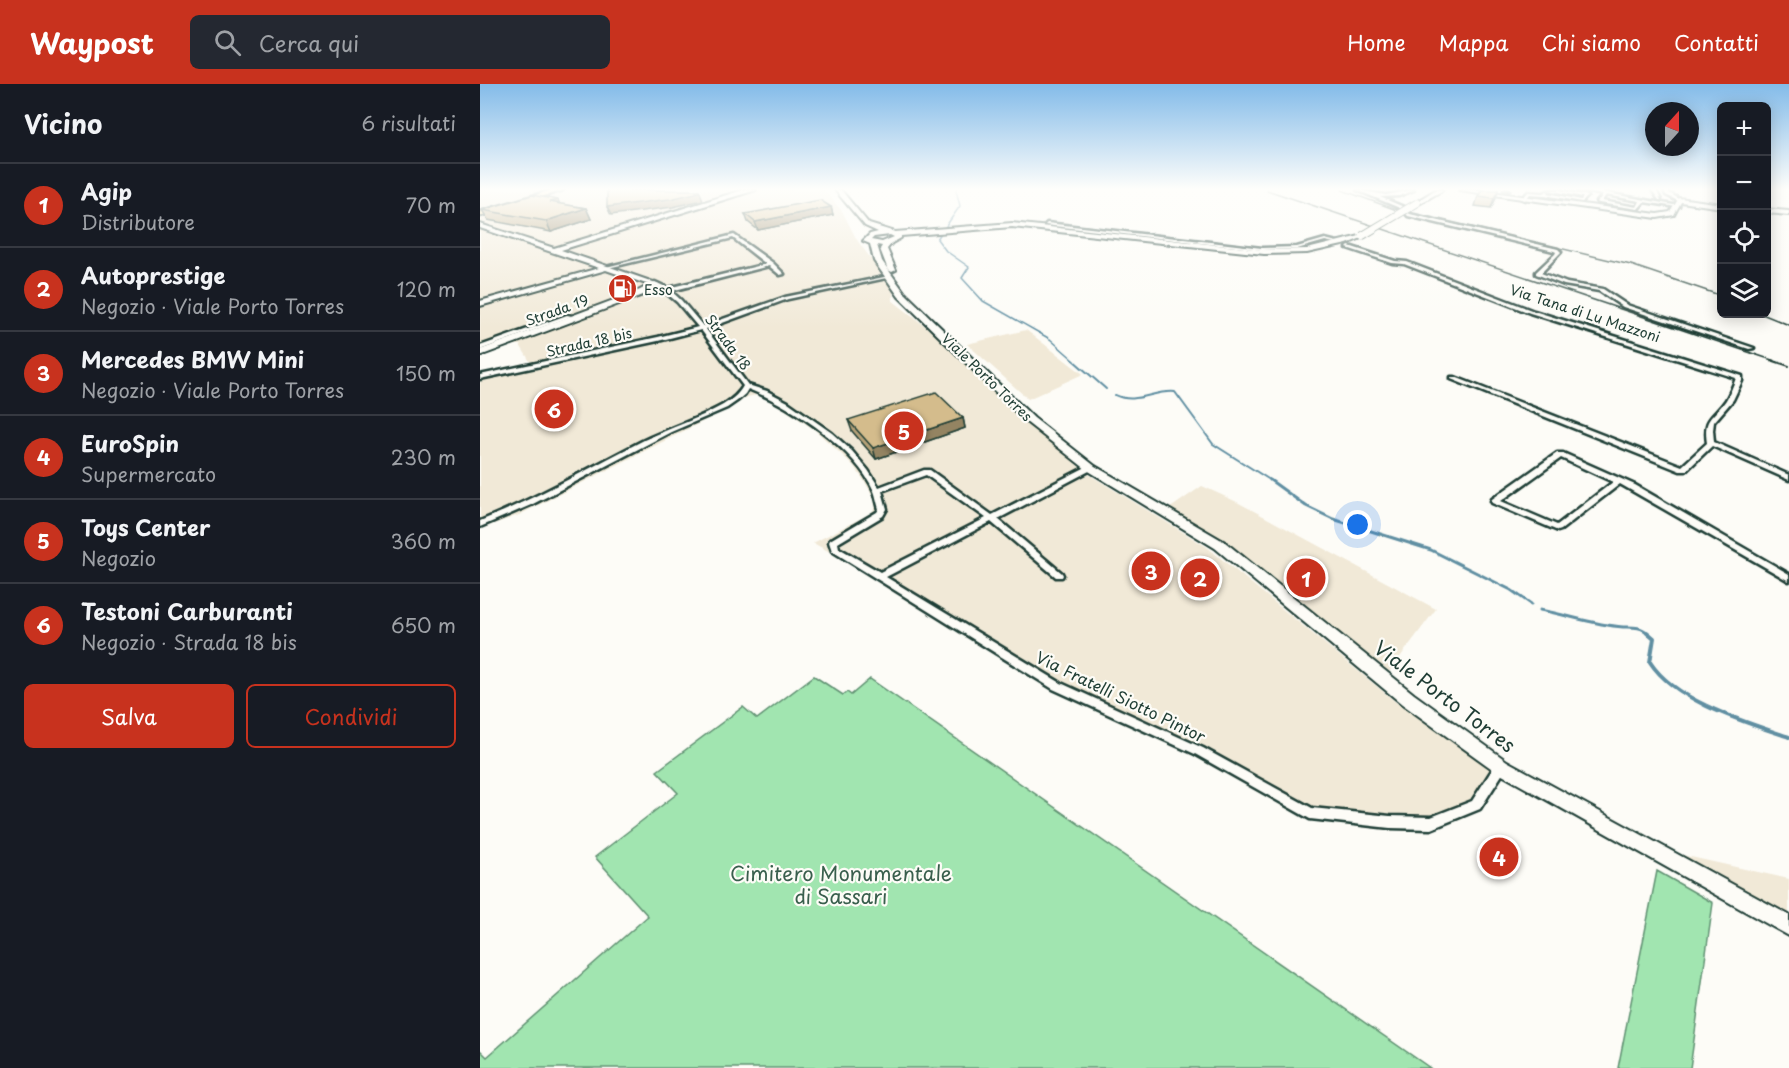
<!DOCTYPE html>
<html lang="it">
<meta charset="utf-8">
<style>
body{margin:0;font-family:"Playpen Sans",sans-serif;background:#242831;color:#f1f3f6}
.controls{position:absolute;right:18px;top:18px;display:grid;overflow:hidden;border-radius:9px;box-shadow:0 3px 15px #0003}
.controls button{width:54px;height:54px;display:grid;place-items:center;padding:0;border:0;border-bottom:2px solid #363941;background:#171b24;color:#f1f3f6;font:30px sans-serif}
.compass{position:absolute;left:1165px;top:18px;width:54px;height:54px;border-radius:50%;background:#171b24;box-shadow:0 3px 15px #0003;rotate:21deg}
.you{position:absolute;left:878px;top:441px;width:21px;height:21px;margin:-15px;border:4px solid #fff;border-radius:50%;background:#1a73e8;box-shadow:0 0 0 9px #1a73e833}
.badge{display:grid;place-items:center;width:39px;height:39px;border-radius:50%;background:#c8321e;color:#fff;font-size:20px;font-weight:700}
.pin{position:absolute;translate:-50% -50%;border:3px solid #fff;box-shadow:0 2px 6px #0006}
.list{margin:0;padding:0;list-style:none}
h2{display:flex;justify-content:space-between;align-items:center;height:78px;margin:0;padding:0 24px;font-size:26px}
h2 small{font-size:20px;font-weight:400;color:#9ea1a6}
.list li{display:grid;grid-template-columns:39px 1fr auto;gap:18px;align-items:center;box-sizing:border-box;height:84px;padding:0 24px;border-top:2px solid #363941}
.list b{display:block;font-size:22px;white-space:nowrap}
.list p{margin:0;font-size:20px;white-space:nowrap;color:#9ea1a6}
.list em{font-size:20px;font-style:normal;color:#9ea1a6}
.actions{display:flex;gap:12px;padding:18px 24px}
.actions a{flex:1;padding:14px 0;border:2px solid #c8321e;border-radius:9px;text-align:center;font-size:21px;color:#c8321e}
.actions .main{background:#c8321e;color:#fff}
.icon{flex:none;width:33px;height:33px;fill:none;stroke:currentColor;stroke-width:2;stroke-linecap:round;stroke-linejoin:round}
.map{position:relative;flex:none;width:1309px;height:984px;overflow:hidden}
header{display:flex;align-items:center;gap:36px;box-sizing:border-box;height:84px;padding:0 30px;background:#c8321e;color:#fff}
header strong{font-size:28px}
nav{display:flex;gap:33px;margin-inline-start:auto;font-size:21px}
.search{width:420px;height:54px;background:#242831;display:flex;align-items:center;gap:15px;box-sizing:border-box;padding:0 21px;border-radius:9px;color:#9ea1a6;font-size:22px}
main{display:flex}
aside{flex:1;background:#171b24}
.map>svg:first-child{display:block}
</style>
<header>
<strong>Waypost</strong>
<div class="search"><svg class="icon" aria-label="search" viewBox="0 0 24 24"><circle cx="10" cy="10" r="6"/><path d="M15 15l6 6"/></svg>Cerca qui</div>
<nav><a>Home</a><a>Mappa</a><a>Chi siamo</a><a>Contatti</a></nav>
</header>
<main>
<aside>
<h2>Vicino<small>6 risultati</small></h2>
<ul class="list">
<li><span class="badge">1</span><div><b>Agip</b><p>Distributore</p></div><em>70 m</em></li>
<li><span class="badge">2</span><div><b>Autoprestige</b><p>Negozio · Viale Porto Torres</p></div><em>120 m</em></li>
<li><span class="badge">3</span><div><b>Mercedes BMW Mini</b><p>Negozio · Viale Porto Torres</p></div><em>150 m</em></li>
<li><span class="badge">4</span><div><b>EuroSpin</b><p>Supermercato</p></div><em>230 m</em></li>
<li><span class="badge">5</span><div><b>Toys Center</b><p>Negozio</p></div><em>360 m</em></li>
<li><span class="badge">6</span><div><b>Testoni Carburanti</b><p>Negozio · Strada 18 bis</p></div><em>650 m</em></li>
</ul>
<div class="actions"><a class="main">Salva</a><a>Condividi</a></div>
</aside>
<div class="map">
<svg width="1309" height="984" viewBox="0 0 1309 984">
<rect width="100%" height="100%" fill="#fdfcf7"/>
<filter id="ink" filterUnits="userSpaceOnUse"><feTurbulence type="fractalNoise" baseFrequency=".0167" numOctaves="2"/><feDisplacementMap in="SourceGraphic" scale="12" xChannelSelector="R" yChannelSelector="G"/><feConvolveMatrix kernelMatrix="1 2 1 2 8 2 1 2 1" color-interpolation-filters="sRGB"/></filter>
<g filter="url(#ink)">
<g fill="#f1e9d7">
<polygon points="0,106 65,106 0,125"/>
<polygon points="92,106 344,106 362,127 377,156 414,206 412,216 464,257 504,299 602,385 393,491 333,459 391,429 395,423 394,414 385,398 373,381 335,346 282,310 267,313 255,321 39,431 0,445 0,295 54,284 40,261 10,259 0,263 0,135"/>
<polygon points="546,246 603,290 548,315 487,260"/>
<polygon points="608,390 727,463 917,619 1014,682 990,717 947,733 835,724 721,663 579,600 408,493"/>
<polygon points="722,402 757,418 956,525 909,588 789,492 689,425"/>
<polygon points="1202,771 1309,795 1309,831"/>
</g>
<g fill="#a1e5b0" stroke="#609172" stroke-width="1.5">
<polygon points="334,592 363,611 367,608 371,611 390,595 950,984 0,984 0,966 7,973 168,832 115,773 198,709 177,687 263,623 277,635"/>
<polygon points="1177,787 1233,819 1210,984 1138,984"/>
</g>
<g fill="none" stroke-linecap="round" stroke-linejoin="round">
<polyline stroke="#608fa2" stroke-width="1.5" points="476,106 480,122 457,155 466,167 489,183 482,194 503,217 570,255 595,277"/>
<g stroke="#608fa2" stroke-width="2">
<polyline points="593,276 626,305"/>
<path d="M635,311C656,321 673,306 695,308L733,360L793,398"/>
</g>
<g stroke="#608fa2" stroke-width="3">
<polyline points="790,396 826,422 853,435 951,466 1031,506 1051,520"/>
<path d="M1060,526C1088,531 1114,541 1143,543C1153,543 1161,542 1169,550"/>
</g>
<path stroke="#608fa2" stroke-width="4" d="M1167,548L1174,554L1170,578C1196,618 1265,638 1309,653"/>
<defs>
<g id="street">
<polygon points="877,106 906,111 934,106 919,112 900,113 924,123 930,130 1078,165 1081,168 1061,189 1087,199 1123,205 1147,221 1274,264 1269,265 1143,223 1119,207 1084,201 1056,190 1056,188 1075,170 1076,168 1074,167 928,132 922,125"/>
<polygon points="1024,106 1029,106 1027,107"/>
<polygon points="1069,106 1079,106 1108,112 1102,118 1065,111 1050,110 1045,116 1042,115 1048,108 1064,109 1067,107 1069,108 1068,109 1101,116 1103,113"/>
<path d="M1100,106H1110L1199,122L1197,123L1164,118L1158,125L1119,119L1117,118L1123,111ZM1126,111L1160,117L1157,123L1122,117Z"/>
<polygon points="1172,106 1176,106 1181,116 1179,116"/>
<polygon points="1184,106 1188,106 1189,109 1201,116 1198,117 1186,111"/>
<polygon points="567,139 782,164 817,163 845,155 857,158 855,159 845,157 817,165 782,166 565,141"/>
<path d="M254,151L293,179L304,190L300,191L289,182L191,207L201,216L223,242L305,213L409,192L411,193L308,215L226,245L268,301L287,307L308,318L352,349L372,367L388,386L399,403L444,386H450L512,431L608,382H611L615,384L518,435L582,489L583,491L582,493H576L511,438L406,493L581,599L723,664L832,724L910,732L951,733L992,717L1017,678L1021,677L1025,678L1027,682L1025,686L1000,725L951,745L910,744L830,735L715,670L573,605L352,467L349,458L350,456L397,428L399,425C397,419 396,412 394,407C375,364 310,321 268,305L265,310L257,317L247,324L191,348L51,421L0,443V437C57,414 109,384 164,356C190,344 218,335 243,321C251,316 258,311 263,302L221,246L178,257L0,295V291L178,253L218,243L197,218L185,208L163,210L160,208L163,206L181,205L173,201V199L175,198L188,204L286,180L253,154L128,184L126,183ZM446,391L506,434L400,488L359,464L358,459L403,432L407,425L402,407Z"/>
<path d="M869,162L915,177L927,178L1054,227L1262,292V297L1253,316L1234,338L1233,346L1234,358L1309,391V396L1232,362L1206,387H1200L971,295V293H975L1202,382L1227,359C1223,332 1233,335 1246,316C1250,309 1253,302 1256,294L1050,229L924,180L912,179L867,164Z"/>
<polygon points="87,231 92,232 0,266 0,262"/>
<path d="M1077,369H1083L1155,401L1309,490V497L1140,400L1081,446L1078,447L1012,419L1011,417L1012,415ZM1081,374L1133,398L1077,441L1021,417Z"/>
</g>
<g id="secondary">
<polygon points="263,106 276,106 81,166 179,200 166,210 0,272 0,266 160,206 169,201 126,186 0,222 0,217 119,184 0,144 0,140 74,164"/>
<path d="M355,106H361L389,140L415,148L532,139L784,166L827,165L884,151V153L867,160L827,169L784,170L532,143L421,152V154L412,159L407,165L416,186L412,188L408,186L400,165L402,162L397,161L402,177L425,209L554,334L615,382L745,458L934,610L1027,677L1309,831V852L1015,687L922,620L735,464L607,386L546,338L419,213L394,177L390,160L383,157L390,150L398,148L385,142ZM410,151L414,153L402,158L391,156L394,153Z"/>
<polygon points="955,106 963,106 939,120 934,119"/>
<polygon points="979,106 997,106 1177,130 1190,128 1199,114 1242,120 1242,124 1201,118 1194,131 1177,134"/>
<polygon points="1286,125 1309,127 1309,131 1286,129"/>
</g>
<polygon id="highway" points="72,106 83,106 0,132 0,128"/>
</defs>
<use href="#street" stroke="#1f3d34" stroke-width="5"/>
<use href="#secondary" stroke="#1f3d34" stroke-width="4"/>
<use href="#highway" stroke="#1f3d34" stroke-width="5"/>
<use href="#street" fill="#fdfcf7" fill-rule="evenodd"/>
<use href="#secondary" fill="#fdfcf7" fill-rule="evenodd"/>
<use href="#highway" fill="#fcde96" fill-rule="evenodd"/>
<g stroke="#1f3d34" stroke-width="1.5">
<polyline points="787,106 1295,277"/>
<polyline points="862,106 914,125 1151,181 1242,212"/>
<polyline points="1282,230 1309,241"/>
</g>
<polyline stroke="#1f3d34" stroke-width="2" points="1291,276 1309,282"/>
<defs>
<polyline id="secondary-bridge" points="882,152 937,119"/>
</defs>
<use href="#secondary-bridge" stroke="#1f3d34" stroke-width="9" stroke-linecap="butt"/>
<use href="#secondary-bridge" stroke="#fdfcf7" stroke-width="7"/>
</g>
<g fill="#b6a278" stroke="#1f3d34" stroke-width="1.5">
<polygon points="1018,106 1015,116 1011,124 995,122 998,112"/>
<polygon points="80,120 106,124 111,135 71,148 8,136 2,126"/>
<polygon points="351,123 353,131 278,146 268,138 265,130"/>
<polygon points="483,334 485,344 396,375 372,347 368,336"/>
</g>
<g fill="#948462" stroke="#1f3d34" stroke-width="1.5">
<polygon points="219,106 223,116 193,123 131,131 127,123"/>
<polygon points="1018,106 1015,116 1011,124 1014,114"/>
<polygon points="78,116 83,126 69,118"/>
<polygon points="351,123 353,131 278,146 275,138"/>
<polygon points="106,124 111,135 71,148 66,137"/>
<polygon points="483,334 485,344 396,375 393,364"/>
</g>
<g fill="#d4bc8c" stroke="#1f3d34" stroke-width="1.5">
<polygon points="127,106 219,106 220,108 190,115 127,123"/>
<polygon points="1002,106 1018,106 1014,114 998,112"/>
<polygon points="52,111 78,116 69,118 106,124 66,137 2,126"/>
<polygon points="340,116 351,123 275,138 265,130"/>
<polygon points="456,308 483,334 393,364 368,336"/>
</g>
</g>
<linearGradient id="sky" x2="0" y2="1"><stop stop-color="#83bbe9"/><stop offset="0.43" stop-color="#fefefb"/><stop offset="1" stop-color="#fefefb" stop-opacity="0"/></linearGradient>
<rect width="1309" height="244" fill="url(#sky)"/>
<defs>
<symbol id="fuel-disc" viewBox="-11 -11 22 22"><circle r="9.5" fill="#c8321e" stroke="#fdfcf7"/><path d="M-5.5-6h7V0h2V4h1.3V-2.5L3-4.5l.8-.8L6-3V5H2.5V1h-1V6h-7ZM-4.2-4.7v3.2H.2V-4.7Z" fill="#fff"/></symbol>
</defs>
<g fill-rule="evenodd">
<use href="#fuel-disc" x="126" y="188" width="33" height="33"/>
</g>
<g text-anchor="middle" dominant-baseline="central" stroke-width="4.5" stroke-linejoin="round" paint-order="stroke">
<g font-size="14" fill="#1f3d34" stroke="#fdfcf7" text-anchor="start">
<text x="164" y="205">Esso</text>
</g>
<g font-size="14" fill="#1f3d34" stroke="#fdfcf7">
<text transform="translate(77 226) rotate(-20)">Strada 19</text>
<text transform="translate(1105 229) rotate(18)">Via Tana di Lu Mazzoni</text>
<text transform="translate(109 258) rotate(-13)">Strada 18 bis</text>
<text transform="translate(248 258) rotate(53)">Strada 18</text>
<text transform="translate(507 293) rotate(44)">Viale Porto Torres</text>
</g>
<g font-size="16" fill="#1f3d34" stroke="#fdfcf7">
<text transform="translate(641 612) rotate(26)">Via Fratelli Siotto Pintor</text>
</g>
<g font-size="20" fill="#1f3d34" stroke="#fdfcf7">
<text transform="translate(965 612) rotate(37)">Viale Porto Torres</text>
</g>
<g font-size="20" fill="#395f4d" stroke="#fdfcf7">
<text x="361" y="789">Cimitero Monumentale<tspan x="361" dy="23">di Sassari</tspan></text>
</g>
</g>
</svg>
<div class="controls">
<button>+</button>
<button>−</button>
<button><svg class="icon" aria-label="locate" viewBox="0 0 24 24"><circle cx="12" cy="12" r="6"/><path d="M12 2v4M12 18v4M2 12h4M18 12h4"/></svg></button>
<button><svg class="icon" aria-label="layers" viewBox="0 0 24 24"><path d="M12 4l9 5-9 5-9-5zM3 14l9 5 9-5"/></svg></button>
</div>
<svg class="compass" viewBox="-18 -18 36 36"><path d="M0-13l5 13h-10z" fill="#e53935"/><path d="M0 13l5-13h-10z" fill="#9ea1a6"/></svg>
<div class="you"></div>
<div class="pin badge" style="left:826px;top:494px">1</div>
<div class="pin badge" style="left:720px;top:494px">2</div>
<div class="pin badge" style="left:671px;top:487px">3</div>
<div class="pin badge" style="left:1019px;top:773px">4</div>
<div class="pin badge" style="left:424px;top:347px">5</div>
<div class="pin badge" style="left:74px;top:325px">6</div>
</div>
</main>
